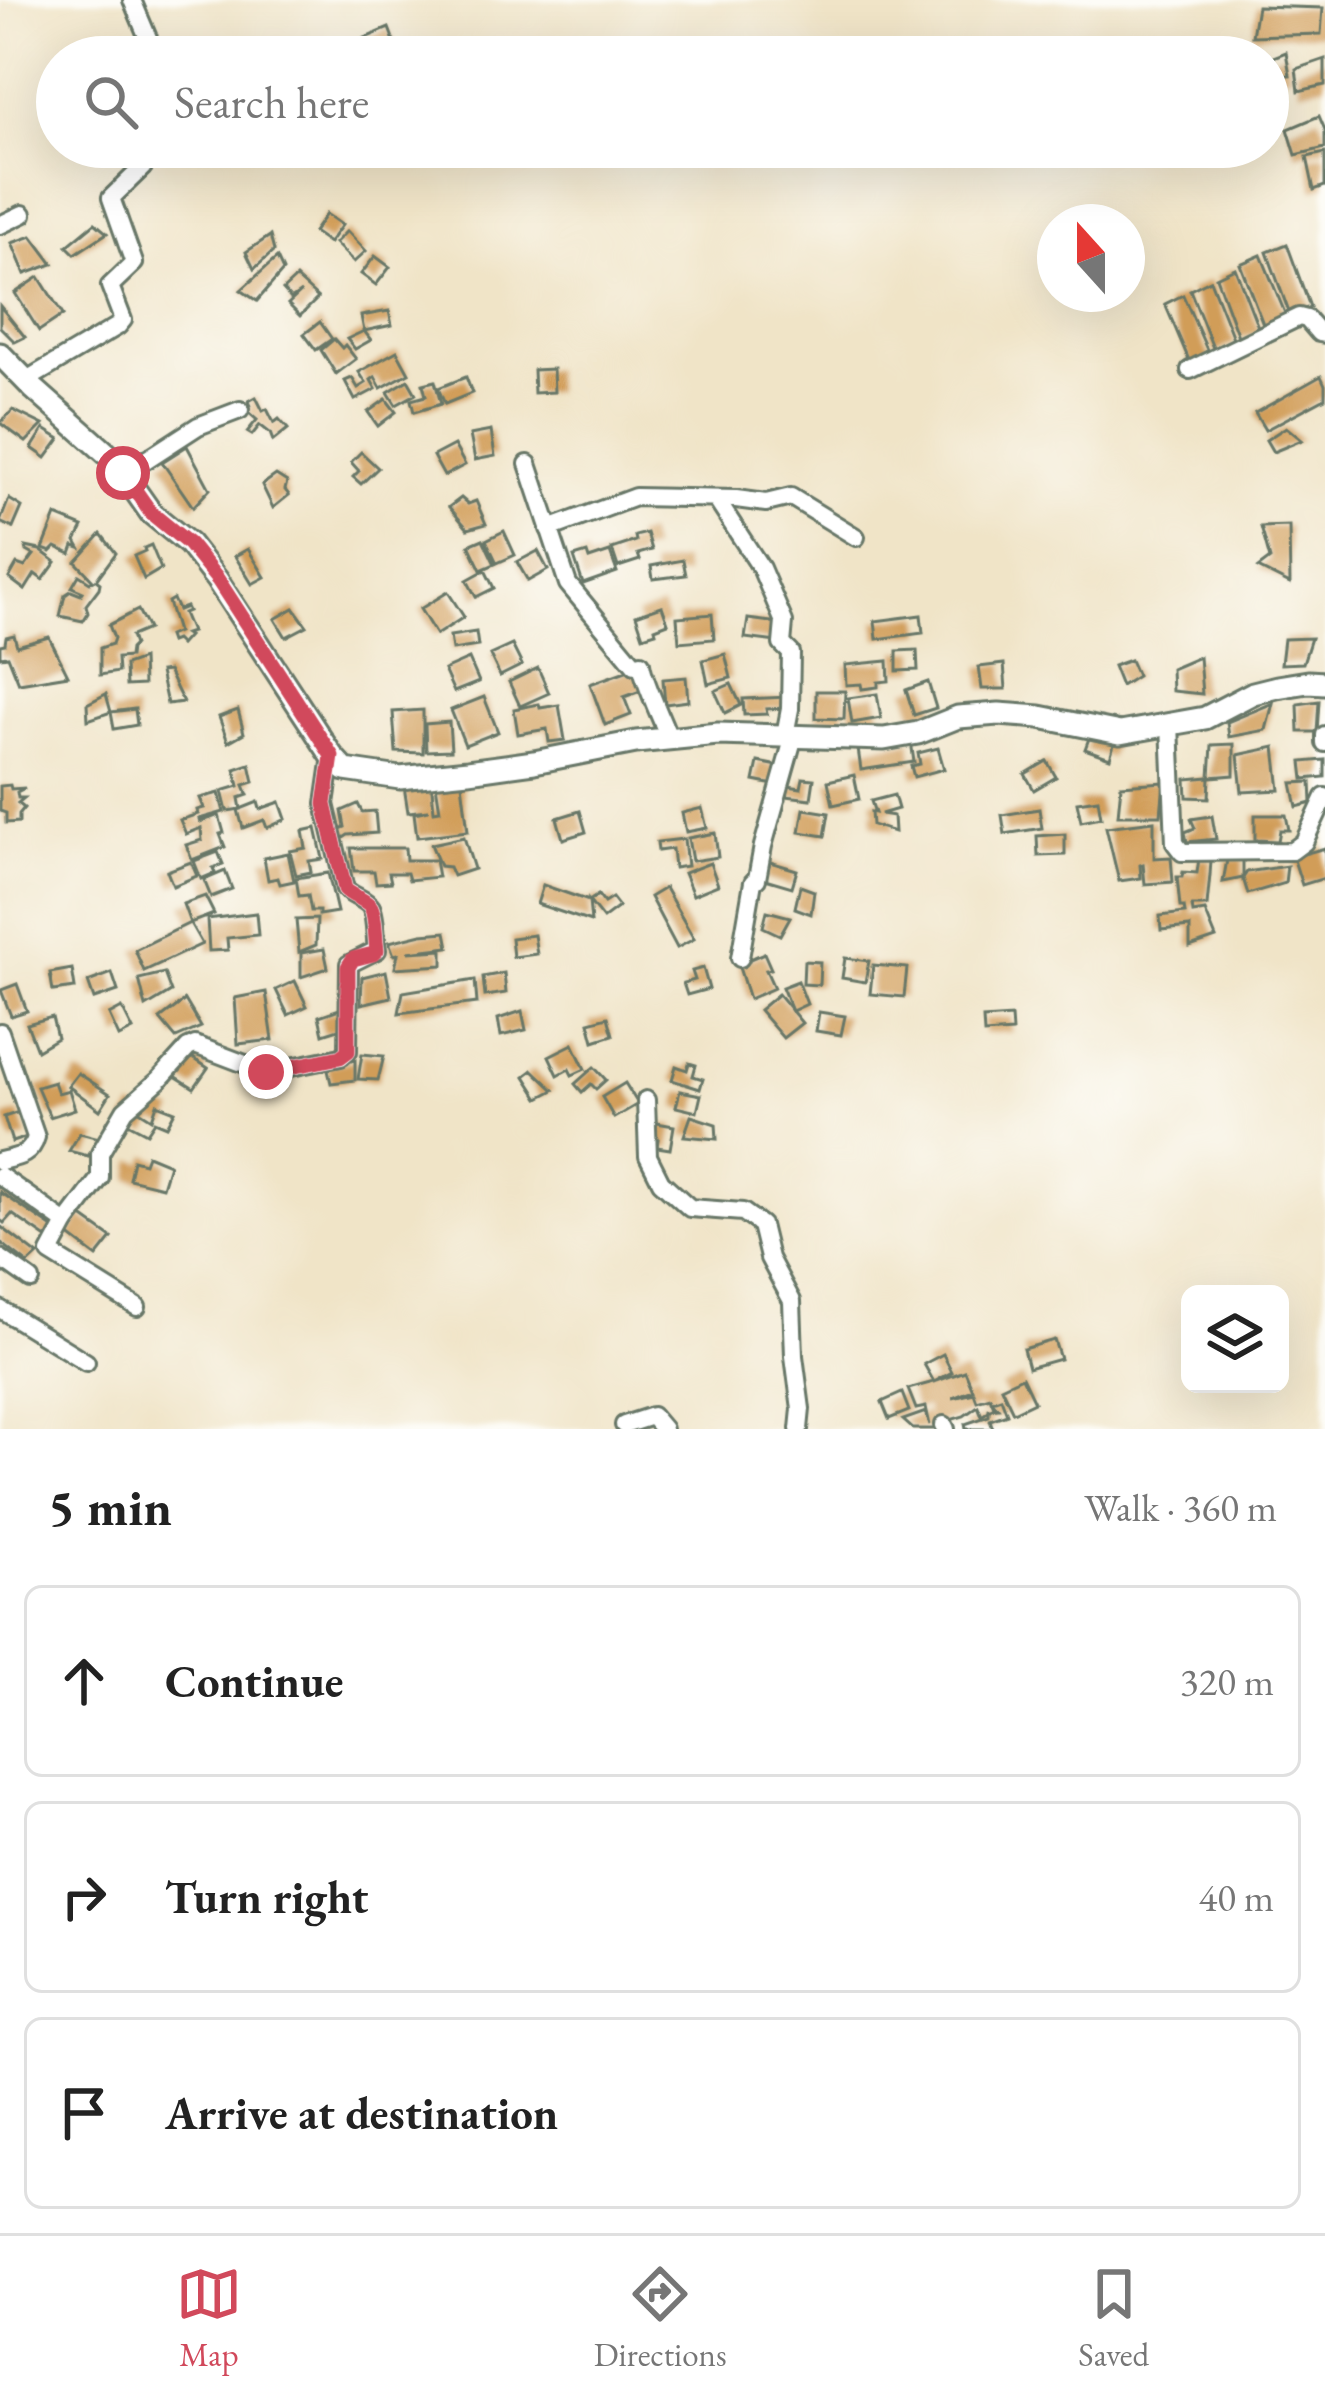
<!DOCTYPE html>
<meta charset="utf-8">
<style>
body{margin:0;font-family:"EB Garamond",serif;background:#f6f6f6;color:#222}
.controls{position:absolute;right:36px;bottom:36px;display:grid;overflow:hidden;border-radius:18px;box-shadow:0 12px 48px #0002}
.controls button{width:108px;height:108px;display:grid;place-items:center;padding:0;border:0;border-bottom:3px solid #e0e0e0;background:#fff;color:#222;font:60px sans-serif}
.compass{position:absolute;left:1037px;top:204px;width:108px;height:108px;border-radius:50%;background:#fff;box-shadow:0 12px 48px #0002;rotate:339deg}
.stop{position:absolute;width:36px;height:36px;margin:-27px;border:9px solid #d1495b;border-radius:50%;background:#fff}
.stop.end{background:#d1495b;border-color:#fff;box-shadow:0 3px 12px #0008}
.list{margin:0;padding:0;list-style:none}
h2{display:flex;justify-content:space-between;align-items:center;height:156px;margin:0;padding:0 48px;font-size:51px}
h2 small{font-size:39px;font-weight:400;color:#767676}
.list li{display:grid;grid-template-columns:78px 1fr auto;gap:36px;align-items:center;box-sizing:border-box;height:192px;margin:0 24px 24px;padding:0 24px;border:3px solid #e0e0e0;border-radius:18px}
.list b{display:block;font-size:45px;white-space:nowrap}
.list em{font-size:39px;font-style:normal;color:#767676}
.icon{flex:none;width:66px;height:66px;fill:none;stroke:currentColor;stroke-width:2;stroke-linecap:round;stroke-linejoin:round}
.map{position:relative;flex:none;width:1325px;height:1429px;overflow:hidden}
.search{position:absolute;background:#fff;box-shadow:0 12px 48px #0002;left:36px;right:36px;top:36px;height:132px;display:flex;align-items:center;gap:30px;box-sizing:border-box;padding:0 42px;border-radius:66px;color:#767676;font-size:45px}
.sheet{height:804px;background:#fff}
nav{display:flex;justify-content:space-around;align-items:center;box-sizing:border-box;height:168px;border-top:3px solid #e0e0e0;background:#fff;font-size:33px;color:#767676}
nav a{display:grid;justify-items:center;gap:6px}
nav .on{color:#d1495b}
.map>svg:first-child{display:block}
</style>
<div class="map">
<svg width="1325" height="1429" viewBox="0 0 1325 1429">
<rect width="100%" height="100%" fill="#fdfcf7"/>
<filter id="ink" filterUnits="userSpaceOnUse"><feTurbulence type="fractalNoise" baseFrequency=".00833" numOctaves="2"/><feDisplacementMap in="SourceGraphic" scale="24" xChannelSelector="R" yChannelSelector="G"/><feConvolveMatrix kernelMatrix="1 2 1 2 8 2 1 2 1" color-interpolation-filters="sRGB"/></filter>
<filter id="wash" filterUnits="userSpaceOnUse"><feTurbulence type="fractalNoise" baseFrequency=".004" numOctaves="4" result="noise"/><feDisplacementMap in="SourceGraphic" scale="48" xChannelSelector="R" yChannelSelector="G"/><feGaussianBlur stdDeviation="2.7" result="paint"/><feColorMatrix in="noise" values="0 0 0 0 0 0 0 0 0 0 0 0 0 0 0 0 0 1.4 0 .05"/><feComposite in="paint" operator="in"/></filter>
<g filter="url(#wash)">
<rect width="100%" height="100%" fill="#f0e4c7"/>
<g id="blocks">
<g fill="#d19d59">
<polygon points="1257,6 1323,8 1321,34 1252,36"/>
<polygon points="389,28 398,52 386,57 373,57 365,38"/>
<polygon points="1286,52 1290,75 1278,76 1282,96 1268,89 1268,59"/>
<polygon points="1325,59 1325,85 1299,91 1296,69"/>
<polygon points="1319,116 1325,130 1325,148 1296,155 1288,129"/>
<polygon points="1325,153 1325,186 1314,190 1307,157"/>
<polygon points="326,214 342,225 329,243 313,232"/>
<polygon points="95,223 107,233 75,254 67,246"/>
<polygon points="347,231 366,251 354,262 335,243"/>
<polygon points="32,236 53,264 25,274 12,243"/>
<polygon points="270,236 274,251 254,269 246,252"/>
<polygon points="1287,244 1310,307 1290,315 1267,252"/>
<polygon points="1261,255 1287,318 1265,329 1240,264"/>
<polygon points="375,256 390,267 376,285 361,274"/>
<polygon points="277,258 283,271 257,301 241,290"/>
<polygon points="1235,268 1260,332 1239,339 1216,277"/>
<polygon points="39,277 63,315 39,331 15,293"/>
<polygon points="296,278 318,298 300,316 288,304 301,292 291,299 283,290"/>
<polygon points="1210,280 1235,343 1215,353 1190,290"/>
<polygon points="1183,295 1211,359 1192,367 1165,304"/>
<polygon points="0,306 25,337 15,342 0,327"/>
<polygon points="389,311 392,325 364,331 371,340 355,349 347,339 364,331 361,316"/>
<polygon points="320,322 332,339 316,350 304,334"/>
<polygon points="334,339 342,348 345,345 356,359 336,374 321,350"/>
<polygon points="397,351 409,373 381,388 375,377 371,380 376,389 355,400 345,381 352,378 358,388 366,383 359,372"/>
<polygon points="553,369 554,392 534,393 533,370"/>
<polygon points="1321,376 1325,385 1325,398 1265,430 1255,413"/>
<polygon points="466,377 472,393 445,404 438,388"/>
<polygon points="408,380 416,394 396,405 388,392"/>
<polygon points="435,381 441,404 414,412 411,400 426,396 423,384"/>
<polygon points="256,397 263,411 267,409 274,423 279,419 288,429 273,441 270,433 260,425 252,435 247,432 257,420 247,411 251,406 249,401"/>
<polygon points="386,399 396,412 378,426 368,412"/>
<polygon points="13,410 43,425 26,442 0,423"/>
<polygon points="1286,427 1302,440 1273,452 1266,440"/>
<polygon points="44,429 60,439 46,458 32,448"/>
<polygon points="491,431 495,456 475,460 470,435"/>
<polygon points="454,445 465,465 444,476 433,456"/>
<polygon points="187,446 210,489 193,507 162,462"/>
<polygon points="361,452 378,468 361,484 353,477 359,471 351,462"/>
<polygon points="276,475 287,482 285,490 289,495 273,508 262,485"/>
<polygon points="461,498 468,504 476,501 486,524 468,529 449,507"/>
<polygon points="9,499 22,507 13,528 0,522"/>
<polygon points="56,516 83,527 76,541 80,548 74,546 71,554 56,547 51,552 43,549"/>
<polygon points="1289,526 1290,584 1258,568 1270,559 1261,527"/>
<polygon points="504,531 515,555 497,563 486,540"/>
<polygon points="647,533 652,550 638,554 640,560 618,567 612,549 636,541 635,536"/>
<polygon points="101,534 116,553 96,580 100,583 99,588 86,605 88,613 83,621 60,616 65,595 71,591 81,595 83,592 72,587 79,575 90,582 93,580 76,562"/>
<polygon points="483,539 495,564 481,570 469,545"/>
<polygon points="151,545 161,569 144,579 134,556 145,551 144,548"/>
<polygon points="26,547 40,550 56,562 43,580 35,574 25,590 9,578 17,564 25,567 34,555 27,551"/>
<polygon points="248,549 265,577 252,584 235,556"/>
<polygon points="538,551 548,570 528,581 517,562"/>
<polygon points="610,552 617,572 583,584 574,557 587,553 589,559"/>
<polygon points="683,560 686,575 653,579 651,566"/>
<polygon points="485,570 494,588 476,597 467,580"/>
<polygon points="448,592 464,617 436,635 420,609"/>
<polygon points="173,599 178,610 186,607 188,611 183,613 191,632 185,634 188,636 180,645 175,640 170,642 168,636 177,632 168,602"/>
<polygon points="662,606 668,623 655,628 656,632 643,636 636,615"/>
<polygon points="294,608 307,626 286,637 275,619"/>
<polygon points="138,610 148,629 131,636 134,645 130,649 129,657 117,658 118,672 100,675 100,648 112,644 114,638 109,625"/>
<polygon points="712,614 714,639 679,642 677,617"/>
<polygon points="921,615 923,633 877,639 875,621"/>
<polygon points="748,619 779,623 777,642 745,638"/>
<polygon points="476,632 478,646 452,650 450,636"/>
<polygon points="14,635 17,646 49,637 68,675 19,683 8,656 0,657 0,645 5,644 6,637"/>
<polygon points="1311,638 1303,663 1281,664 1284,639"/>
<polygon points="512,645 522,665 500,676 490,655"/>
<polygon points="917,650 918,670 897,671 897,651"/>
<polygon points="725,654 731,678 708,684 703,660"/>
<polygon points="1199,657 1202,694 1172,691 1171,669"/>
<polygon points="142,659 143,685 126,686 125,665"/>
<polygon points="469,659 479,682 454,692 444,670"/>
<polygon points="1130,660 1137,676 1121,686 1113,666"/>
<polygon points="888,661 889,681 878,682 878,687 862,689 861,684 846,685 845,665"/>
<polygon points="1004,664 1006,689 982,689 979,667"/>
<polygon points="637,667 646,689 624,697 631,715 605,725 590,684"/>
<polygon points="538,668 549,693 520,706 509,682"/>
<polygon points="168,671 183,702 167,704 160,672"/>
<polygon points="686,677 688,701 665,704 663,679"/>
<polygon points="928,682 936,708 914,715 906,690"/>
<polygon points="731,684 741,705 725,713 715,691"/>
<polygon points="816,691 845,691 844,719 816,718"/>
<polygon points="106,694 111,712 88,720 87,704"/>
<polygon points="877,694 881,718 852,723 848,698"/>
<polygon points="484,697 498,732 465,745 451,710"/>
<polygon points="788,697 788,708 766,709 767,714 744,715 743,699"/>
<polygon points="1319,701 1317,732 1299,732 1298,704"/>
<polygon points="1273,703 1266,730 1229,737 1227,722"/>
<polygon points="539,704 540,708 559,705 565,740 549,742 547,729 518,734 514,709"/>
<polygon points="135,709 137,725 114,729 111,712"/>
<polygon points="238,710 244,733 228,742 219,717"/>
<polygon points="423,710 423,753 396,752 393,712"/>
<polygon points="449,722 451,750 426,751 425,724"/>
<polygon points="1091,733 1115,741 1110,758 1085,749"/>
<polygon points="911,741 914,762 861,770 858,749"/>
<polygon points="1234,744 1234,775 1210,777 1212,745"/>
<polygon points="1275,747 1280,790 1242,792 1238,755"/>
<polygon points="938,748 944,769 914,777 911,766 920,764 918,753"/>
<polygon points="1325,760 1325,777 1304,779 1302,762"/>
<polygon points="1047,761 1056,777 1034,790 1025,774"/>
<polygon points="758,762 783,767 779,786 754,781"/>
<polygon points="250,764 254,782 244,785 248,795 239,798 241,809 227,811 222,791 239,786 235,769"/>
<polygon points="461,775 468,831 417,837 414,813 429,810 408,812 403,780 431,778 434,811 440,810 435,778"/>
<polygon points="854,775 859,799 833,805 828,781"/>
<polygon points="1210,777 1209,798 1187,797 1186,779"/>
<polygon points="803,778 814,779 811,799 786,796 788,786 801,788"/>
<polygon points="1164,782 1161,815 1118,815 1121,785"/>
<polygon points="1311,782 1312,803 1297,807 1292,783"/>
<polygon points="10,785 11,789 25,788 17,792 18,798 24,798 18,803 24,808 19,814 19,822 6,823 6,813 0,811 0,786"/>
<polygon points="219,793 224,812 199,819 200,822 219,815 224,833 220,834 225,847 192,860 186,845 202,840 201,828 186,834 180,820 198,814 197,810 204,808 200,798"/>
<polygon points="894,795 898,809 881,814 893,816 894,832 872,825 871,812 875,813 871,801"/>
<polygon points="1098,799 1101,817 1081,821 1077,802"/>
<polygon points="258,802 260,809 280,802 286,819 267,828 264,820 243,828 238,810"/>
<polygon points="358,804 362,812 375,811 377,833 348,835 339,841 335,831 345,827 342,811"/>
<polygon points="702,808 707,828 686,832 682,813"/>
<polygon points="804,809 829,813 825,836 800,832"/>
<polygon points="1039,809 1042,828 1005,834 1002,815"/>
<polygon points="580,811 586,832 563,839 557,818"/>
<polygon points="1255,815 1286,815 1289,830 1280,830 1278,841 1255,840"/>
<polygon points="1212,816 1216,839 1187,842 1185,832 1195,828 1191,819"/>
<polygon points="1154,821 1154,858 1171,857 1173,882 1145,884 1143,864 1140,865 1141,878 1119,881 1106,827"/>
<polygon points="316,828 323,859 309,861 311,872 296,875 290,851 306,848 303,831"/>
<polygon points="715,833 718,857 692,861 688,838"/>
<polygon points="1065,834 1065,855 1038,856 1037,836"/>
<polygon points="464,837 474,869 453,876 449,867 440,866 431,844"/>
<polygon points="684,839 687,866 674,868 672,849 658,851 657,842"/>
<polygon points="351,848 405,848 406,860 435,860 438,877 409,880 407,873 389,873 391,882 376,883 374,871 354,871"/>
<polygon points="1325,848 1325,878 1302,885 1293,857"/>
<polygon points="218,852 223,864 213,868 215,873 201,879 194,861"/>
<polygon points="288,853 294,881 280,884 278,878 268,880 264,858"/>
<polygon points="1199,858 1211,860 1210,875 1207,906 1192,906 1193,913 1205,911 1216,938 1190,947 1190,927 1161,930 1160,916 1185,913 1184,907 1180,907 1177,877 1182,877 1183,872 1197,873"/>
<polygon points="1243,859 1243,878 1247,872 1287,866 1285,883 1248,894 1243,878 1223,882 1227,860"/>
<polygon points="191,862 197,876 173,886 167,871"/>
<polygon points="770,862 797,870 792,887 765,879"/>
<polygon points="710,863 718,885 693,895 684,873"/>
<polygon points="225,871 232,889 211,897 204,880"/>
<polygon points="328,873 337,912 319,915 319,911 311,911 308,895 299,896 296,878"/>
<polygon points="543,885 589,901 598,895 604,903 612,898 619,907 603,919 589,901 591,922 537,904"/>
<polygon points="800,886 814,891 811,914 795,908"/>
<polygon points="665,888 694,939 677,948 650,897"/>
<polygon points="205,896 214,914 190,923 183,904"/>
<polygon points="767,911 790,917 780,935 763,927"/>
<polygon points="256,913 258,935 227,938 228,950 209,951 207,919"/>
<polygon points="317,919 316,945 299,952 296,920"/>
<polygon points="190,923 202,944 144,971 135,950"/>
<polygon points="446,932 449,947 408,952 443,950 443,965 395,968 398,954 394,955 389,942 422,934"/>
<polygon points="534,935 537,954 513,957 511,938"/>
<polygon points="324,949 328,968 301,977 301,953"/>
<polygon points="764,953 771,969 766,970 774,988 749,999 738,964"/>
<polygon points="845,958 869,961 865,982 842,978"/>
<polygon points="804,961 820,962 819,985 803,984"/>
<polygon points="873,965 907,968 904,997 870,994"/>
<polygon points="703,968 709,989 687,995 683,983 695,980 692,971"/>
<polygon points="72,969 75,988 53,991 50,973"/>
<polygon points="386,971 391,997 361,1004 362,977"/>
<polygon points="112,973 118,991 94,999 88,982"/>
<polygon points="164,973 171,992 146,1007 139,979"/>
<polygon points="504,973 506,993 485,996 483,977"/>
<polygon points="475,980 477,1003 399,1013 403,992"/>
<polygon points="295,981 307,1006 288,1015 276,990"/>
<polygon points="798,981 807,1004 792,1011 782,987"/>
<polygon points="17,984 27,1011 11,1016 1,990"/>
<polygon points="266,992 273,1040 238,1044 235,998"/>
<polygon points="778,994 802,1023 783,1038 759,1010"/>
<polygon points="185,1000 201,1027 176,1038 160,1019"/>
<polygon points="345,1007 345,1027 323,1034 319,1016"/>
<polygon points="122,1008 133,1030 119,1037 109,1015"/>
<polygon points="522,1011 526,1030 501,1036 498,1019"/>
<polygon points="819,1012 845,1016 841,1035 816,1031"/>
<polygon points="52,1017 57,1038 37,1050 27,1024"/>
<polygon points="608,1017 613,1035 594,1041 589,1022"/>
<polygon points="1011,1017 1012,1032 984,1034 983,1019"/>
<polygon points="573,1044 585,1069 572,1075 569,1069 558,1075 549,1056"/>
<polygon points="187,1054 208,1068 194,1088 172,1074"/>
<polygon points="362,1054 384,1056 378,1080 358,1079"/>
<polygon points="355,1060 355,1080 331,1083 327,1066"/>
<polygon points="689,1063 696,1065 693,1076 703,1079 700,1089 672,1080 676,1066 687,1070"/>
<polygon points="594,1067 606,1080 596,1089 591,1084 582,1092 575,1084"/>
<polygon points="533,1070 554,1090 539,1098 525,1076"/>
<polygon points="78,1073 110,1094 100,1110 68,1086"/>
<polygon points="54,1082 58,1093 69,1090 75,1109 50,1117 37,1087"/>
<polygon points="625,1083 638,1104 614,1118 602,1097"/>
<polygon points="680,1091 701,1095 697,1112 676,1107"/>
<polygon points="157,1104 175,1111 167,1126 155,1121 147,1133 124,1121 133,1107 152,1119"/>
<polygon points="19,1112 27,1137 12,1142 4,1117"/>
<polygon points="691,1116 716,1124 717,1139 684,1136"/>
<polygon points="651,1122 674,1126 670,1149 657,1147 658,1139 649,1137"/>
<polygon points="80,1133 99,1138 88,1156 69,1151"/>
<polygon points="147,1155 169,1164 162,1187 129,1179 133,1160 144,1163"/>
<polygon points="0,1192 59,1232 51,1241 12,1214 4,1223 0,1220"/>
<polygon points="81,1216 112,1238 97,1257 68,1235"/>
<polygon points="0,1226 38,1255 28,1264 0,1242"/>
<polygon points="1054,1340 1060,1359 1028,1368 1023,1349"/>
<polygon points="943,1354 952,1372 934,1382 965,1371 973,1390 953,1398 974,1393 977,1401 990,1397 994,1407 982,1416 978,1406 964,1416 940,1423 941,1429 913,1429 903,1420 926,1412 930,1425 926,1407 916,1409 908,1389 934,1382 924,1364"/>
<polygon points="1022,1377 1034,1402 1013,1412 1001,1387"/>
<polygon points="902,1393 909,1411 889,1419 882,1402"/>
<polygon points="1001,1398 1007,1414 990,1420 993,1429 966,1429 965,1424 989,1416 989,1409 998,1408 992,1401"/>
</g>
</g>
</g>
<g filter="url(#ink)">
<use href="#blocks" fill-opacity="0" stroke="#687767" stroke-width="3"/>
<g fill="none" stroke-linecap="round" stroke-linejoin="round">
<defs>
<g id="minor">
<polyline points="132,0 156,57"/>
<polyline points="0,225 23,214"/>
<polyline points="1190,370 1299,317 1307,319 1319,333 1325,334"/>
<polyline points="25,381 118,326 123,320 110,286 134,263 111,198 143,167 145,147"/>
<path d="M528,464L568,584L635,665L641,663C643,681 663,721 670,741"/>
<polyline points="124,474 198,426 240,410"/>
<polyline points="716,499 761,568 784,622 782,644 791,653 790,709 785,735"/>
<polyline points="549,529 635,497 736,499 766,503 791,497 856,537"/>
<polyline points="1170,724 1175,843 1182,852 1292,851 1304,842 1325,797"/>
<polyline points="1325,735 1325,743"/>
<polyline points="740,958 753,882 757,879 763,846 794,736"/>
<path d="M0,1032L36,1137C31,1156 17,1157 0,1161"/>
<polyline points="646,1100 648,1156 661,1182 690,1208 743,1212 761,1225 769,1258 792,1301 794,1356 801,1409 799,1429"/>
<polyline points="0,1176 66,1223"/>
<polyline points="0,1258 31,1280"/>
<path d="M137,1307L50,1253L66,1223L100,1178V1153L125,1110L159,1080L188,1048L195,1045L266,1072L341,1057L348,1051L349,964L377,950C375,938 376,917 371,907C366,899 352,896 345,889L325,804L332,756"/>
<polyline points="0,1309 86,1362"/>
<polyline points="624,1425 652,1416 663,1429"/>
<polyline points="944,1425 946,1429"/>
</g>
<polyline id="tertiary" points="0,354 34,389 113,459 151,513 189,544 217,580 332,756 345,770 400,778 468,771 534,762 636,742 718,734 884,739 918,733 958,717 999,714 1040,717 1120,733 1205,718 1253,693 1277,687 1308,682 1325,683"/>
</defs>
<use href="#minor" stroke="#687767" stroke-width="22"/>
<use href="#tertiary" stroke="#687767" stroke-width="27"/>
<use href="#minor" stroke="#fff" stroke-width="16"/>
<use href="#tertiary" stroke="#fff" stroke-width="21"/>
</g>
</g>
<g fill="none" stroke-linecap="round" stroke-linejoin="round" filter="url(#ink)">
<path stroke="#d1495b" stroke-width="15" d="M123,473L151,513L189,544L218,580L332,756L325,804L345,889C352,897 366,899 371,907C376,917 375,938 377,950L373,954L353,959L348,967V1051L340,1057L266,1072"/>
</g>
</svg>
<div class="controls">
<button><svg class="icon" aria-label="layers" viewBox="0 0 24 24"><path d="M12 4l9 5-9 5-9-5zM3 14l9 5 9-5"/></svg></button>
</div>
<svg class="compass" viewBox="-18 -18 36 36"><path d="M0-13l5 13h-10z" fill="#e53935"/><path d="M0 13l5-13h-10z" fill="#767676"/></svg>
<div class="stop" style="left:123px;top:473px"></div>
<div class="stop end" style="left:266px;top:1072px"></div>
<div class="search"><svg class="icon" aria-label="search" viewBox="0 0 24 24"><circle cx="10" cy="10" r="6"/><path d="M15 15l6 6"/></svg>Search here</div>
</div>
<section class="sheet">
<h2>5 min<small>Walk · 360 m</small></h2>
<ul class="list">
<li><svg class="icon" aria-label="ahead" viewBox="0 0 24 24"><path d="M12 20V5M6 11l6-6 6 6"/></svg><div><b>Continue</b></div><em>320 m</em></li>
<li><svg class="icon" aria-label="right" viewBox="0 0 24 24"><path d="M7 20v-9h11M14 6l5 5-5 5"/></svg><div><b>Turn right</b></div><em>40 m</em></li>
<li><svg class="icon" aria-label="arrive" viewBox="0 0 24 24"><path d="M6 21V4h12l-3 4 3 4H6"/></svg><div><b>Arrive at destination</b></div></li>
</ul>
</section>
<nav>
<a class="on"><svg class="icon" aria-label="map" viewBox="0 0 24 24"><path d="M3 6l6-2 6 2 6-2v14l-6 2-6-2-6 2zM9 4v14M15 6v14"/></svg>Map</a>
<a><svg class="icon" aria-label="directions" viewBox="0 0 24 24"><path d="M12 3l9 9-9 9-9-9zM9 14v-3h6M13 9l2 2-2 2"/></svg>Directions</a>
<a><svg class="icon" aria-label="saved" viewBox="0 0 24 24"><path d="M7 4h10v16l-5-4-5 4z"/></svg>Saved</a>
</nav>
